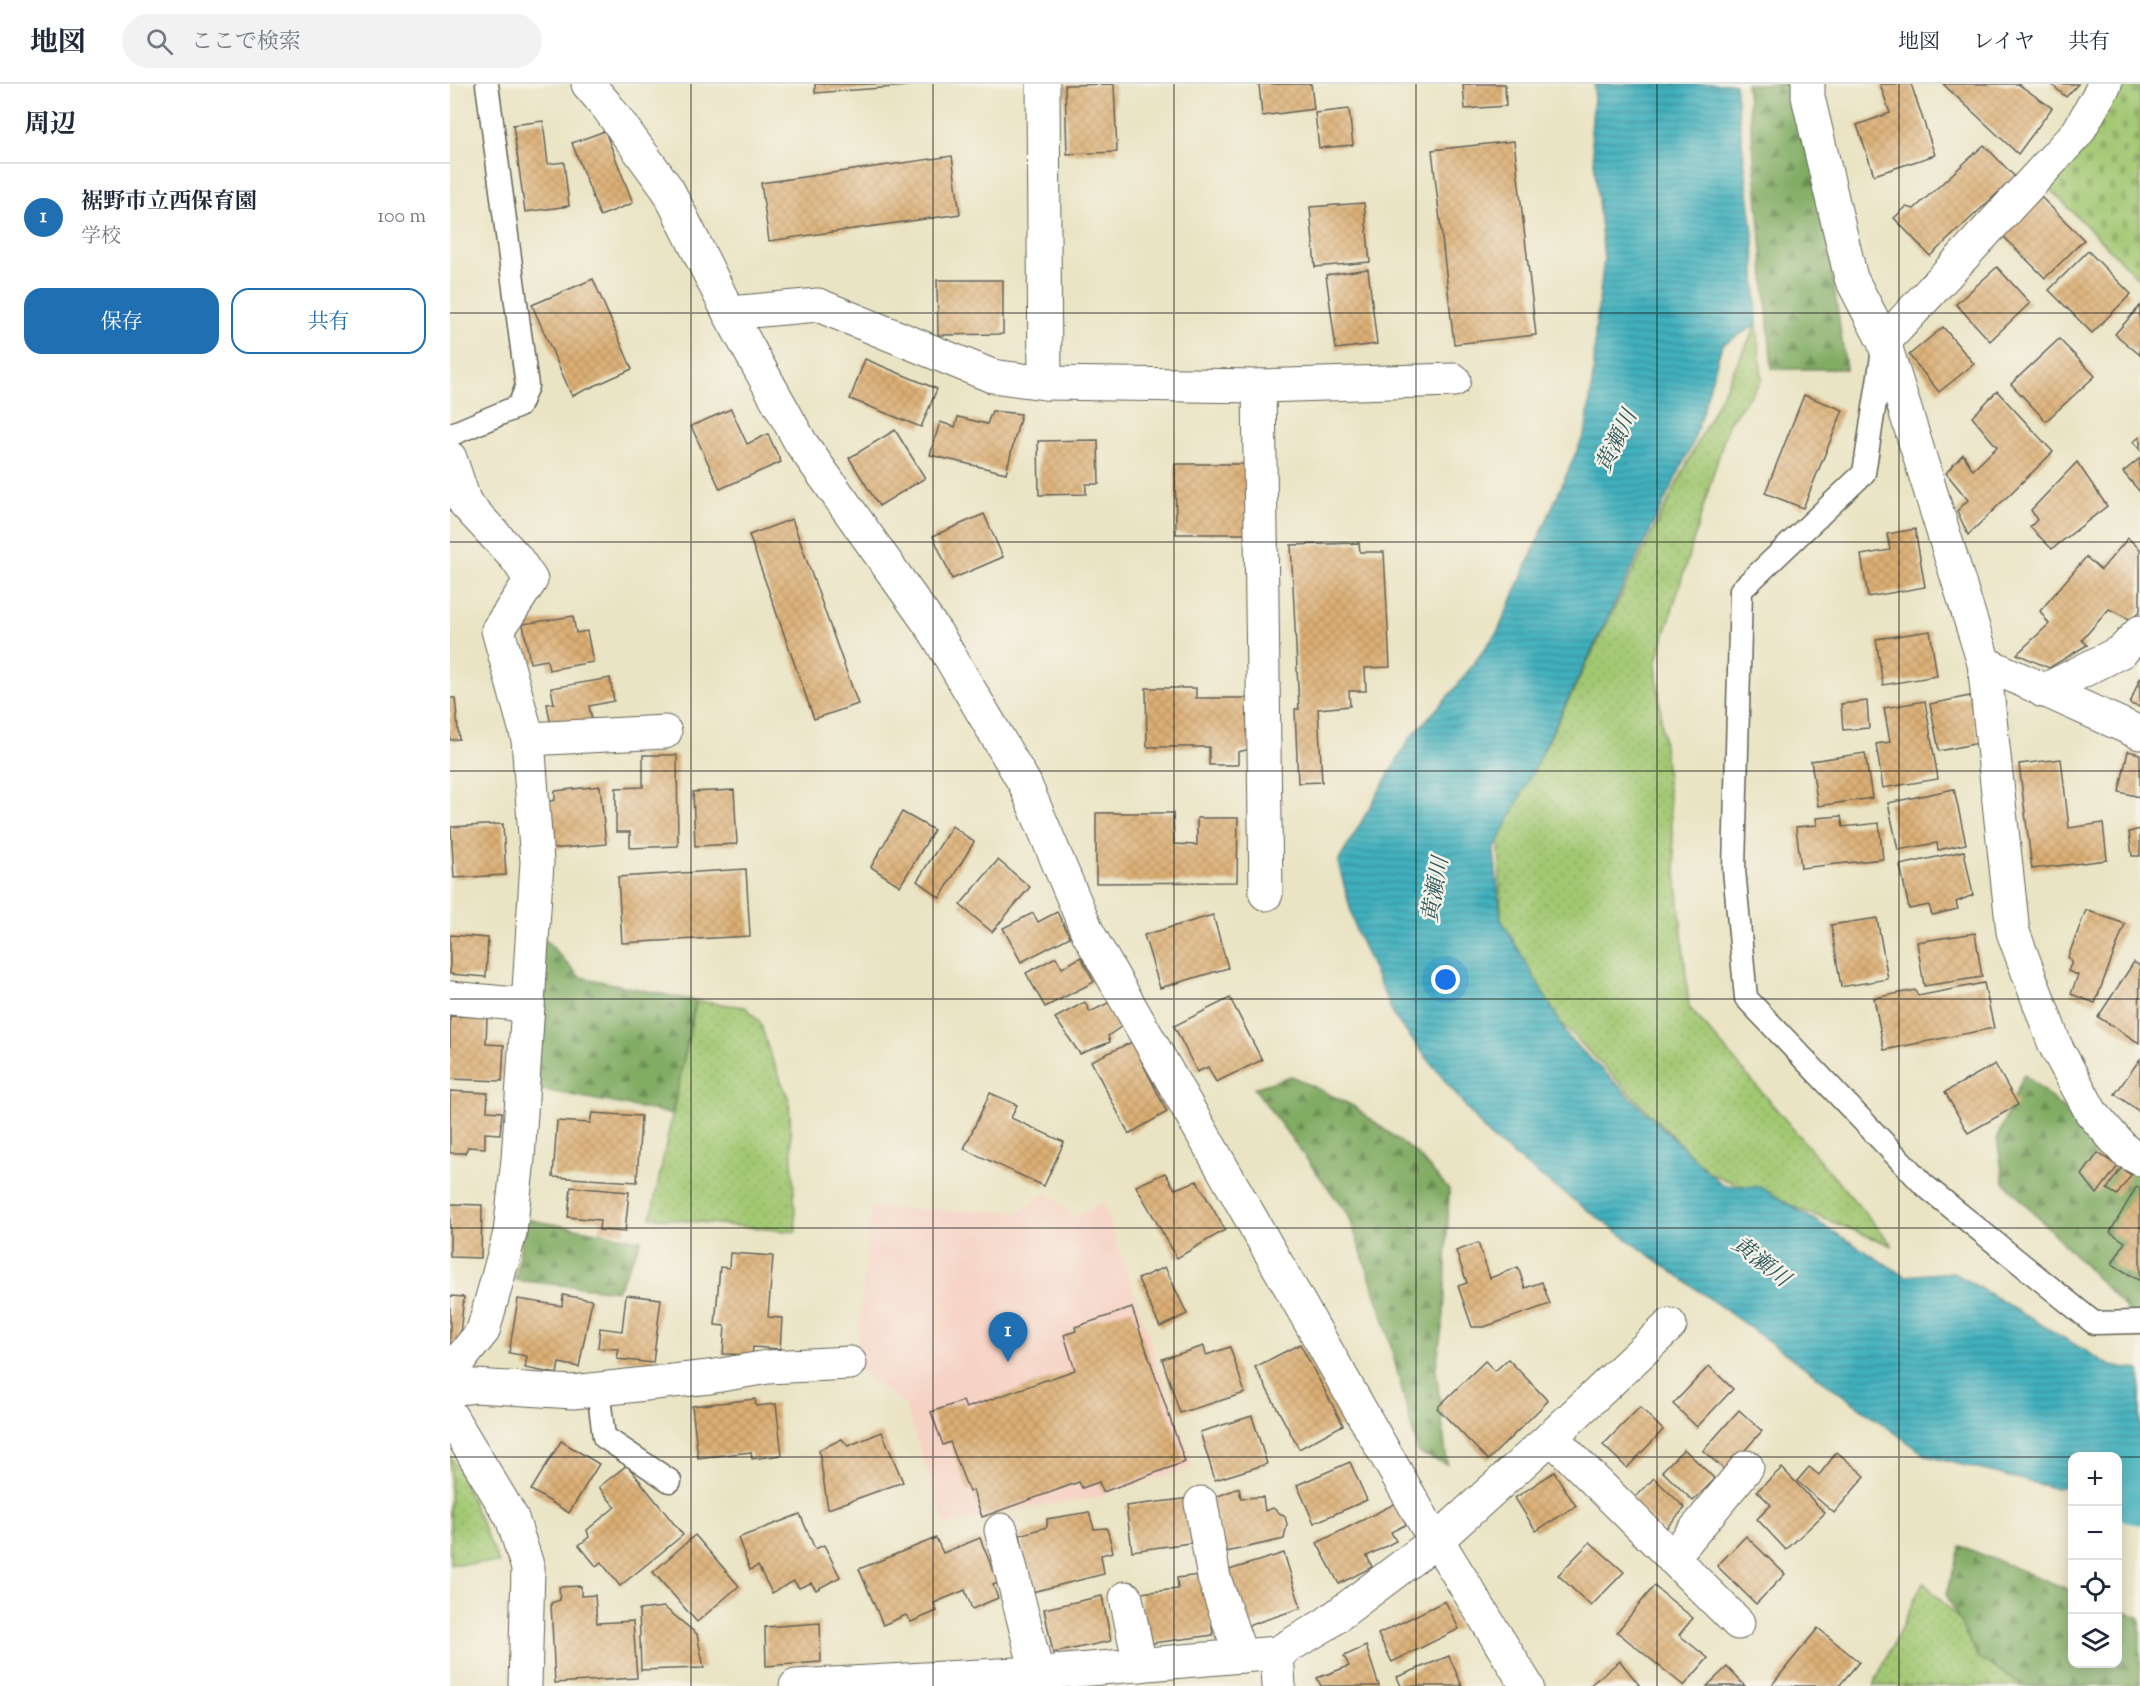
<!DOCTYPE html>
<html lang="ja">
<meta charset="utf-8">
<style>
body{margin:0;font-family:"Sorts Mill Goudy","Noto Serif JP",serif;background:#f2f2f3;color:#1f2937}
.controls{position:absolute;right:18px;bottom:18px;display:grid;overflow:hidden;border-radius:12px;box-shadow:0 3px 15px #0003}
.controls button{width:54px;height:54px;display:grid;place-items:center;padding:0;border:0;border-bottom:2px solid #e0e1e3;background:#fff;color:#1f2937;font:30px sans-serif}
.you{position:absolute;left:996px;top:896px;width:21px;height:21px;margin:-15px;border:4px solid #fff;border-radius:50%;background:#1a73e8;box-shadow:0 0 0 9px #1a73e833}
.badge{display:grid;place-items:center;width:39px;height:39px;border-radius:50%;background:#1f6fb2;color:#fff;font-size:20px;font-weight:700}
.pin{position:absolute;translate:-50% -50px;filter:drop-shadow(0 2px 3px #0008)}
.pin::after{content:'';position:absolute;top:32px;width:21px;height:18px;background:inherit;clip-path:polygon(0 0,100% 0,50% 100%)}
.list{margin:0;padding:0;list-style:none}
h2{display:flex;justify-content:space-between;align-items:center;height:78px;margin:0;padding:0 24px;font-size:26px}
h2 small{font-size:20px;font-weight:400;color:#747a83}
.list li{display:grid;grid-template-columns:39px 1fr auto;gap:18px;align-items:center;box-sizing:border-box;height:108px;padding:0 24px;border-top:2px solid #e0e1e3}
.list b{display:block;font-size:22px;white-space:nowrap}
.list p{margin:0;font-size:20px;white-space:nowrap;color:#747a83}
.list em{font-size:20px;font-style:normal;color:#747a83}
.actions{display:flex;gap:12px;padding:18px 24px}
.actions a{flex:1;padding:14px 0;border:2px solid #1f6fb2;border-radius:18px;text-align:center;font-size:21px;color:#1f6fb2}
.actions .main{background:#1f6fb2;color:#fff}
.icon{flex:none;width:33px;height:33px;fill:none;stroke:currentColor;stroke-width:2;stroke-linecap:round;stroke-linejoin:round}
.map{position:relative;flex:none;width:1690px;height:1602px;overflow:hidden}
header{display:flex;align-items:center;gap:36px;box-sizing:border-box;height:84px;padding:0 30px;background:#fff;border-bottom:2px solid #e0e1e3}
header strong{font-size:28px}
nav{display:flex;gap:33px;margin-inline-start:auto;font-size:21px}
.search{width:420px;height:54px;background:#f2f2f3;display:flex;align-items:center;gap:15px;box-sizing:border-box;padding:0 21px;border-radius:33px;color:#747a83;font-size:22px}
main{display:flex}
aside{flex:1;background:#fff}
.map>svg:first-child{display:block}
</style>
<header>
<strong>地図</strong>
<div class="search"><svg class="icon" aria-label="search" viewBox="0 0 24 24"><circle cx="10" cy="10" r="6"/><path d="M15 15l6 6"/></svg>ここで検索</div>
<nav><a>地図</a><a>レイヤ</a><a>共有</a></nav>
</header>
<main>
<aside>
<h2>周辺<small></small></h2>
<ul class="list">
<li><span class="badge">1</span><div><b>裾野市立西保育園</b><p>学校</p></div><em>100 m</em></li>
</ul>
<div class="actions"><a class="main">保存</a><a>共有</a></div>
</aside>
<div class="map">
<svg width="1690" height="1602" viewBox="0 0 1690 1602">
<defs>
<pattern id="grass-dots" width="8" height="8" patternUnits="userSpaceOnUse" patternTransform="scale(1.5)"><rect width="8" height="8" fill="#a2c872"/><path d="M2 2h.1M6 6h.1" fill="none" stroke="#8bab62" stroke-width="1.8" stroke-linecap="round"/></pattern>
<pattern id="forest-firs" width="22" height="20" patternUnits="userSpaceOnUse" patternTransform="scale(1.5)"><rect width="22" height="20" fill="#81ac64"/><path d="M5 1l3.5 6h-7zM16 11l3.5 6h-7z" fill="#698b52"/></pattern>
<pattern id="cemetery-stones" width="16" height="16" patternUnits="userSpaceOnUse" patternTransform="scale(1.5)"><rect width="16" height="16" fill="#a2c872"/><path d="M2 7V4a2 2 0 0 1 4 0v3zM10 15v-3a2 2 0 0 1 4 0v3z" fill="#8bab62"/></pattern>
<pattern id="water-rules" width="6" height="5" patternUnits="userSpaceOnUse" patternTransform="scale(1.5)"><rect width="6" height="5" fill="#41b0bd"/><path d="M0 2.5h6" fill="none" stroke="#368e99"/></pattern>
<pattern id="building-cross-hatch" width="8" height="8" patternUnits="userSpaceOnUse" patternTransform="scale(1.5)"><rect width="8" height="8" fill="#dcaf75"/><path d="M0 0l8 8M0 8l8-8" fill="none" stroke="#bc9665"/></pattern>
</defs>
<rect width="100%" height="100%" fill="#f7f3e8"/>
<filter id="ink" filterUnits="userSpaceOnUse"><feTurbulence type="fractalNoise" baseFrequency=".0167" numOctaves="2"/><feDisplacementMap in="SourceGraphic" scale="12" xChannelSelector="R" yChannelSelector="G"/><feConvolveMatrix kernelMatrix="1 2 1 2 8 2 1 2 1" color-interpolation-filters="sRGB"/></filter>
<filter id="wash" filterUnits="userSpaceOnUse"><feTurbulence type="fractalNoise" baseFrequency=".008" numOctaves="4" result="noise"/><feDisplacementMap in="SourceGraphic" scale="24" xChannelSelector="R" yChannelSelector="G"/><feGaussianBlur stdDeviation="1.35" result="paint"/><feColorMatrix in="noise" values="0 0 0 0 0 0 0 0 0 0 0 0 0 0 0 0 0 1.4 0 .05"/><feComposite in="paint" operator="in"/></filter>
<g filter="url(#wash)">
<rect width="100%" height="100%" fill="#eae4c4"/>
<polygon fill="#f6d2c4" points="597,1108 624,1135 653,1118 743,1383 644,1414 559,1427 516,1438 495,1441 455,1321 412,1288 407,1268 421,1124 570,1128"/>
<g fill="url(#grass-dots)" stroke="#5f7247" stroke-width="1.5">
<polygon points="1307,240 1312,296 1279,338 1206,580 1239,923 1443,1162 1259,1089 1109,937 1051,835 1049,755"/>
<polygon points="246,917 295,923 310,938 319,967 339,1016 346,1148 201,1133"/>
<polygon points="0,1373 5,1379 49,1479 0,1480"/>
<polygon points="1473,1498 1546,1573 1590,1602 1423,1602"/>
</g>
<g fill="url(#forest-firs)" stroke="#4e6440" stroke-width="1.5">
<polygon points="1296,0 1355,0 1396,285 1322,285 1302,49"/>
<polygon points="90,850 130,893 246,917 222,1030 77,1003"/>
<polygon points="1574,990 1682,1086 1690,1090 1690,1239 1554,1098 1547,1054"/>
<polygon points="841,992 903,1022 967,1070 999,1106 994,1231 986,1284 997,1380 968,1369 933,1232 899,1132 804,1004"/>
<polygon points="75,1135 191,1156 167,1207 65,1196"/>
<polygon points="1511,1462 1622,1507 1622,1580 1668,1580 1668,1525 1690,1534 1690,1602 1575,1602 1528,1574 1496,1510"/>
</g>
<polygon fill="url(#cemetery-stones)" stroke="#5f7247" stroke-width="1.5" points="1658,0 1690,0 1690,196 1594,99"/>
<polygon fill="url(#water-rules)" stroke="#2e666c" stroke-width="1.5" points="1145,0 1285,0 1304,157 1307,240 1272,261 1243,359 1044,767 1051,835 1119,954 1272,1101 1311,1103 1455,1192 1503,1188 1661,1282 1690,1286 1690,1395 1668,1397 1668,1372 1622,1372 1622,1402 1604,1404 1477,1372 1086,1089 1039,1052 945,934 906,847 888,778 960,654 1003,607 1048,547 1136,346 1144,284 1145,250 1154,175 1141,48"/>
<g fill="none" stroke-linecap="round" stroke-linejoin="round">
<polyline stroke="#41b0bd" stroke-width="69" points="1668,1397 1690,1406"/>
</g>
<g id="blocks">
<g fill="url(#building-cross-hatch)">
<polygon points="365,0 457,0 457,2 365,9"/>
<polygon points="664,0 667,68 617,70 615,1"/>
<polygon points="809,0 861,0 864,25 812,32"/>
<polygon points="1013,0 1055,0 1056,22 1015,25"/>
<polygon points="1430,0 1461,0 1485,71 1424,91 1407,41 1440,29"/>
<polygon points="1493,0 1568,0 1602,24 1568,70"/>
<polygon points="1601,0 1628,0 1616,13"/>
<polygon points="899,25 903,61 869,64 865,29"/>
<polygon points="93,37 98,80 114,78 119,122 75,128 63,41"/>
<polygon points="155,47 183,119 150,132 122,59"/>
<polygon points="1064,57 1086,251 1004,260 982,66"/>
<polygon points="1534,61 1565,93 1480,172 1444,134 1456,123 1464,125"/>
<polygon points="502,72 510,130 319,157 311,99"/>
<polygon points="1591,113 1634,156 1595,194 1552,151"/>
<polygon points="914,119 920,178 865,183 860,123"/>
<polygon points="1638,167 1681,210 1642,249 1599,206"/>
<polygon points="1547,183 1580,219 1540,257 1506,220"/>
<polygon points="918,185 927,260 886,265 876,191"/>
<polygon points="143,195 182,285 122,312 82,221"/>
<polygon points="487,196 553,196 553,250 488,251"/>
<polygon points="1690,222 1690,271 1665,250"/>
<polygon points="1493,243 1524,280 1489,308 1459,271"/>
<polygon points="1609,255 1645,292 1596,337 1561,300"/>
<polygon points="415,275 487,305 471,343 400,315"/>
<polygon points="1547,307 1603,368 1518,451 1507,427 1518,416 1496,389 1513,370 1523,386 1547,363 1522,333"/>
<polygon points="1354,311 1393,326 1353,424 1315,409"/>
<polygon points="281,325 297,360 318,350 331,378 270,405 241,342"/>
<polygon points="542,327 571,330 556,389 480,371 490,338 505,343 508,333 537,340"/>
<polygon points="445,346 475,394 429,422 399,374"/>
<polygon points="1690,353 1690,366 1683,358"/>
<polygon points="648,356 649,400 636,400 636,410 589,411 588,357"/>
<polygon points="1690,374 1690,408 1673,388"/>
<polygon points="1627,378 1657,422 1602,465 1580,443 1587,436 1581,426"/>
<polygon points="725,380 796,380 796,450 726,450"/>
<polygon points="534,430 553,473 502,495 483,452"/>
<polygon points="342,435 408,620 364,635 299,451"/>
<polygon points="1465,445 1475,503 1418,513 1411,471 1440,466 1437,450"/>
<polygon points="1678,454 1690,465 1690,527 1681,536 1659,525 1632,556 1637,561 1599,584 1567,570 1599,540 1590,527 1636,473 1651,486"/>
<polygon points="909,459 910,468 934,468 940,583 915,584 916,607 899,607 900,622 868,625 872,698 848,699 845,625 849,625 841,461"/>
<polygon points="123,532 126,549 137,547 143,578 99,586 97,576 80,579 73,540"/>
<polygon points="1480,547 1487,592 1433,601 1426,555"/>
<polygon points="1690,593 1690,623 1680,620"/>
<polygon points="160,594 164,617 139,622 143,640 102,648 97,620 104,619 101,604"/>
<polygon points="696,604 746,604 746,614 800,614 800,665 788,668 788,681 759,681 759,663 697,663"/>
<polygon points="1520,612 1529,659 1489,667 1480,620"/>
<polygon points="0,614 5,614 9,655 0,656"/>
<polygon points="1417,617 1419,644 1393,646 1391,620"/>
<polygon points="1475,617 1488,695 1433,704 1426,660 1440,658 1434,624"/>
<polygon points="1678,667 1690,670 1690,713 1669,708"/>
<polygon points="1415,669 1422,714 1368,722 1361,677"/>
<polygon points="193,671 227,671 228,762 180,764 180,748 166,748 166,704 193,703"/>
<polygon points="1611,675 1619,744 1653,739 1657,776 1582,785 1569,680"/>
<polygon points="150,702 156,760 102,765 98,718 105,716 105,707"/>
<polygon points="1504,705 1516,760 1488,766 1487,759 1448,766 1438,719"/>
<polygon points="284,706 287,760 245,762 243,708"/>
<polygon points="452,728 484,746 450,802 421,783"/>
<polygon points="646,729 723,729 724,760 747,761 747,734 788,734 787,798 646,799"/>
<polygon points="1391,732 1393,743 1429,739 1433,775 1351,784 1346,743 1367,741 1366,734"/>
<polygon points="53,740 56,791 4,794 1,743"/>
<polygon points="502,742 524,758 490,814 467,797"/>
<polygon points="1690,745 1690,772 1682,772 1679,748"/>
<polygon points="1514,767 1523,811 1506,818 1508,825 1482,831 1479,821 1459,825 1450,781"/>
<polygon points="548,776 580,803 542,848 510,821"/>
<polygon points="296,785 300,852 172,859 168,793"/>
<polygon points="1636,826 1675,840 1645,919 1621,910 1628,891 1618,887 1622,878 1618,873"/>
<polygon points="607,828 620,853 571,878 553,844 583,829 588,838"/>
<polygon points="763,831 778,884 710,904 694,851"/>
<polygon points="1427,834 1438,895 1391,903 1381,841"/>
<polygon points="1525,849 1532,893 1474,902 1467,858"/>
<polygon points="0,851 38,854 36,893 0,890"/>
<polygon points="606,873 612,884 631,873 644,898 595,923 576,889"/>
<polygon points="1684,878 1690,882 1689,959 1648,933"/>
<polygon points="1534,899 1544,944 1434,966 1424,914 1465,906 1468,912"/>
<polygon points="780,914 812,976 766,998 758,983 747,988 724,942"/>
<polygon points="635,918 640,928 660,918 672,942 658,952 660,958 630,970 605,934"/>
<polygon points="0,932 37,933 36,960 54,961 52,997 0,995"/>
<polygon points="682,958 717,1028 679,1050 641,977"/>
<polygon points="1690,975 1690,1028 1665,1010"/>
<polygon points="1545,980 1568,1021 1518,1049 1495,1008"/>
<polygon points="0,1007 38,1009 37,1027 52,1028 50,1050 35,1049 35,1064 18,1063 15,1069 0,1069"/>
<polygon points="540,1009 567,1021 561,1034 614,1058 594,1102 514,1065"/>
<polygon points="142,1029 191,1032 187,1098 103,1093 107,1037 140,1039"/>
<polygon points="1648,1069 1668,1082 1647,1110 1632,1091"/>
<polygon points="1671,1084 1681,1091 1667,1111 1657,1105"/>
<polygon points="715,1089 725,1105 747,1097 775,1146 727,1174 686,1102"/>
<polygon points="1687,1102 1690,1104 1690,1197 1662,1180 1675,1158 1660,1148"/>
<polygon points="121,1103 179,1108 175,1148 149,1146 150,1136 118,1133"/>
<polygon points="0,1120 32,1121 31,1174 0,1173"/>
<polygon points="1028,1159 1040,1194 1068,1183 1075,1204 1092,1198 1100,1220 1034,1243 1022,1243 1008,1202 1017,1199 1006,1167"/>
<polygon points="280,1169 323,1172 318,1233 332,1234 330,1265 303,1263 302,1271 273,1270 275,1242 265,1241 270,1183 279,1184"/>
<polygon points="715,1183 737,1230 710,1243 688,1195"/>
<polygon points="113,1211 142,1216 129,1283 109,1279 107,1290 75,1284 77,1272 59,1269 68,1215 112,1222"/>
<polygon points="176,1211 211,1215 203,1279 167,1275 169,1265 148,1264 150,1244 172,1247"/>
<polygon points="0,1212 14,1213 9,1260 0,1260"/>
<polygon points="682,1224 735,1378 653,1408 649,1398 632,1404 629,1398 532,1433 523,1406 519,1408 500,1358 493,1361 481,1328 513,1317 516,1324 625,1286 614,1251 626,1247 625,1243"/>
<polygon points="850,1260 893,1341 849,1365 805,1283"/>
<polygon points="754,1262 756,1271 780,1263 795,1309 730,1329 712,1275"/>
<polygon points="1058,1275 1098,1317 1038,1376 987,1324 1035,1277 1045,1287"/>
<polygon points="1259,1282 1283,1305 1247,1343 1223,1320"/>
<polygon points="305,1315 306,1322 326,1320 332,1371 302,1375 301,1368 248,1374 242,1322"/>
<polygon points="1190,1323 1213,1346 1177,1384 1153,1361"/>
<polygon points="1289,1326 1312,1347 1276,1387 1253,1367"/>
<polygon points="802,1332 817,1380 765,1396 750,1348"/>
<polygon points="432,1348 453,1398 378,1425 369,1366 392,1355 398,1362"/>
<polygon points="111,1357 149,1380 119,1429 81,1406"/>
<polygon points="1234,1365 1265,1395 1243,1417 1212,1387"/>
<polygon points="1387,1368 1415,1392 1384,1429 1347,1397 1359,1383 1369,1391"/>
<polygon points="900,1378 917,1416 864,1439 847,1401"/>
<polygon points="177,1381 233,1451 170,1502 151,1478 146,1482 129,1461 139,1453 137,1446 165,1423 149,1403"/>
<polygon points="1332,1384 1375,1429 1336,1466 1307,1435 1321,1421 1307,1407"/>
<polygon points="1104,1388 1126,1422 1086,1447 1065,1414"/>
<polygon points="1204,1394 1235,1424 1213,1447 1182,1417"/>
<polygon points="789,1404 791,1414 813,1413 815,1427 823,1424 835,1433 837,1440 834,1455 776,1468 760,1415"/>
<polygon points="741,1414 747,1458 682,1467 676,1422"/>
<polygon points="948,1418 959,1439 941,1448 946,1457 917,1472 922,1483 889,1500 867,1459"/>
<polygon points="639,1428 644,1445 657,1444 663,1468 651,1471 654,1490 582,1508 570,1451 597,1443 597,1435"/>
<polygon points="350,1430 365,1465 374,1461 390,1493 366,1506 361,1499 349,1504 344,1497 322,1509 308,1482 300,1486 288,1454"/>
<polygon points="245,1451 289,1502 247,1538 203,1488"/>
<polygon points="1296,1452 1335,1490 1306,1520 1267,1482"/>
<polygon points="486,1454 493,1469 530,1454 548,1499 543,1501 548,1514 522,1525 515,1506 484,1519 487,1527 461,1538 456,1531 433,1541 409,1485"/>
<polygon points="1140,1458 1174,1488 1141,1522 1108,1491"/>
<polygon points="834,1469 851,1524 797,1542 779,1486"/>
<polygon points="756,1490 763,1551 696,1560 690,1509 728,1505 727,1494"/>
<polygon points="131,1502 131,1512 145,1511 147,1539 183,1537 187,1594 105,1599 101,1519 110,1516 109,1503"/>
<polygon points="1204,1502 1243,1534 1229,1551 1258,1574 1234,1602 1167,1548"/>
<polygon points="652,1512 661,1557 603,1569 594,1525"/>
<polygon points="995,1517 1009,1545 942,1578 928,1550"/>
<polygon points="214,1523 247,1550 254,1584 191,1586 189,1526"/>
<polygon points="370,1539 371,1578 316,1582 315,1543"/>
<polygon points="1368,1544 1409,1578 1389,1602 1321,1602"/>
<polygon points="916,1562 929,1602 871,1602 867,1594 899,1582 894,1572"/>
<polygon points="999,1572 1012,1602 951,1602 947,1593"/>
<polygon points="1170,1577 1190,1602 1139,1602"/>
<polygon points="1277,1583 1295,1602 1257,1602"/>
</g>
</g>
</g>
<g filter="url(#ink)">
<use href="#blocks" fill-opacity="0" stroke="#646257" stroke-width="1.5"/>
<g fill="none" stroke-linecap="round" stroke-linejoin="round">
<defs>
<g id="service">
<polyline points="1433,266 1414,389 1291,506 1284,786 1296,914 1474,1101 1644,1239 1690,1238"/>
<polyline points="0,351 69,322 77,302 37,0"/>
<polyline points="148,1306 154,1353 220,1397"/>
</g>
<g id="minor">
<polyline points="138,0 156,21 218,106 279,229 351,359 486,549 575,700 638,849 976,1441 987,1456 1077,1602"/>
<polyline points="1358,0 1358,13 1401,194 1434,258 1534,579 1563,848 1605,961 1641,1028 1675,1067 1690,1075"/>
<polyline points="279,229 368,221 542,292 595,299 593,0"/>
<polyline points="1434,258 1628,48 1655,0"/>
<polyline points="595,299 809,302 1004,296"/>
<polyline points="809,302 816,810"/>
<polyline points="0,374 15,419 66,474 81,496 48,546 78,655 87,778 78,921 68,1075 60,1149 33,1247 0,1288"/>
<polyline points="1534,579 1690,649"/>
<polyline points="1593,607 1672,567 1690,548"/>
<polyline points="78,655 215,648"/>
<polyline points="0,914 78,921"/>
<polyline points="0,1305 25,1302 123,1308 259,1293 318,1283 400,1279"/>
<polyline points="0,1331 62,1434 78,1484 75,1602"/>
<polyline points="1101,1353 1288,1539"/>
<polyline points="751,1419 764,1494 791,1572"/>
<polyline points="551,1446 587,1589"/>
<polyline points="1222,1474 1297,1383"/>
<polyline points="676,1514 690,1581"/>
<polyline points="346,1602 604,1588 827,1569"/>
<polyline points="829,1602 827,1569 876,1540 987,1456 1101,1353 1220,1241"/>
</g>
</defs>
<use href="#service" stroke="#646257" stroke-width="25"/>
<use href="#minor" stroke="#646257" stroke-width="35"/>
<use href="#service" stroke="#fff" stroke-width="22"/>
<use href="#minor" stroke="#fff" stroke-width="33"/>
</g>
</g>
<path fill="none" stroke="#1c1c1c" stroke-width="1.5" stroke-opacity="0.55" d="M241,0V1602M483,0V1602M724,0V1602M966,0V1602M1207,0V1602M1449,0V1602M0,229H1690M0,458H1690M0,687H1690M0,915H1690M0,1144H1690M0,1373H1622M1668,1373H1690"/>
<g text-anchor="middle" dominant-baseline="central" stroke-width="5" stroke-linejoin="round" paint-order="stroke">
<g font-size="22" font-style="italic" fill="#2b575c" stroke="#f7f3e8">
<text transform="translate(1168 358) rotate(-64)">黄瀬川</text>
<text transform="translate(987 806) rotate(-80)">黄瀬川</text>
<text transform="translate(1310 1179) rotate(38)">黄瀬川</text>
</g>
</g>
</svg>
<div class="controls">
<button>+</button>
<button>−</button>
<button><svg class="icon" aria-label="locate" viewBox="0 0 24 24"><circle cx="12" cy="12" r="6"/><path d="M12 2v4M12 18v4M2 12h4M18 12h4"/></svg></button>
<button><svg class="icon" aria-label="layers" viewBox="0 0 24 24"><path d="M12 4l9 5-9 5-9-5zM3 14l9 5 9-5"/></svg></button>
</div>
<div class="you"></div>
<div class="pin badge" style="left:558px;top:1278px">1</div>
</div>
</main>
